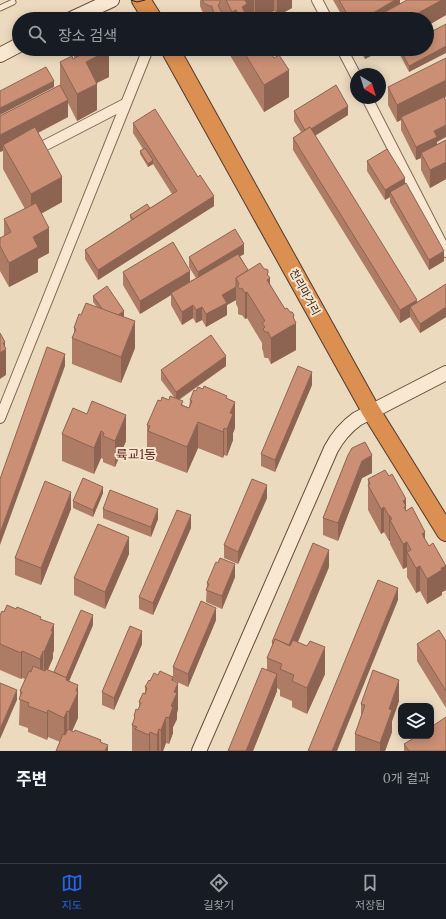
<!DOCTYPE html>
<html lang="ko">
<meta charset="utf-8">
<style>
body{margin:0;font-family:Lora,"Noto Sans KR",serif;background:#20242c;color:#f1f3f6}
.controls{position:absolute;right:12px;bottom:12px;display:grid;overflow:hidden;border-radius:8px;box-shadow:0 2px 10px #0003}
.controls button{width:36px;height:36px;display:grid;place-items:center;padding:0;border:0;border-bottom:1px solid #363941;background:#171b24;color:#f1f3f6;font:20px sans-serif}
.compass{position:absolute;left:350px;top:68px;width:36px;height:36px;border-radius:50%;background:#171b24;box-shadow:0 2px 10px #0003;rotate:142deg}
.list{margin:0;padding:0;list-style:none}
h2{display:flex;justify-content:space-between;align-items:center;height:52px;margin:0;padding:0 16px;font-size:17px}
h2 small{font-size:13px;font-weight:400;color:#9ea1a6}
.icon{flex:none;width:22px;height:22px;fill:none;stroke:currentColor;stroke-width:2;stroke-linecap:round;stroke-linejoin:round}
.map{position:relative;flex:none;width:446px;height:751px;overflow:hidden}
.search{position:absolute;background:#171b24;box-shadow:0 2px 10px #0003;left:12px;right:12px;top:12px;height:44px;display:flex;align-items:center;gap:10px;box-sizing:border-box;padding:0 14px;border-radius:22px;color:#9ea1a6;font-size:15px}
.sheet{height:112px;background:#171b24}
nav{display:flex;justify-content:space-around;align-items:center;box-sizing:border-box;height:56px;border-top:1px solid #363941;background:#171b24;font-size:11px;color:#9ea1a6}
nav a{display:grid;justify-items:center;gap:2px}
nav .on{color:#2563eb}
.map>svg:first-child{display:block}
</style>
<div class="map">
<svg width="446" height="751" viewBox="0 0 446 751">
<rect width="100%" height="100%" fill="#ecdabf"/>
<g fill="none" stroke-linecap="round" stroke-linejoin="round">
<defs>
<polyline id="lane" points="0,8 13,2"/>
<g id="street">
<polyline points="317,0 327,19"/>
<polyline points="342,49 356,76"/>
<polyline points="367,98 446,252"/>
<polyline points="34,151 125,104"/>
<polyline points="0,418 148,49"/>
</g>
<g id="secondary">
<polyline points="71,19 112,0"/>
<polyline points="0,55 19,45"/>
<path d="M199,751L331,449C338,436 346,427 357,419L446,373"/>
</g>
<g id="highway">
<polyline points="141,0 153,19"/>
<polyline points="170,49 371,411 446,532"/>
</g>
</defs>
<use href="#lane" stroke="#846a58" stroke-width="7"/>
<use href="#street" stroke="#846a58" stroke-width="12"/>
<use href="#secondary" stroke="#664c3b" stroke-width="16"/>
<use href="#highway" stroke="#523a2c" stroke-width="20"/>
<use href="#lane" stroke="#f8e8d1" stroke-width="5"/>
<use href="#street" stroke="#f8e8d1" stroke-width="10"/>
<use href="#secondary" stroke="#f8e8d1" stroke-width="14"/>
<use href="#highway" stroke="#db8f50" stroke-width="18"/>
<polyline stroke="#34251c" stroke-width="1" points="131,0 137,2 145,0"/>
</g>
<g fill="#ae7b65">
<polygon points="200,0 292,0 292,8 277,16 274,11 266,15 266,18 263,19 212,19 212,16 210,16 205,14 202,11 200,6"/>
<polygon points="333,0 400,0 400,4 446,0 446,15 427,26 427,19 344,19"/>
<polygon points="74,49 108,49 109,77 97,83 97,110 77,121 68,103 68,117 38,133 62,202 41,214 49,253 38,259 38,272 9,287 0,271 0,238 4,236 4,219 25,209 3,169 3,151 0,116 60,86 60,62 74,59"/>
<polygon points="228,49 271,49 271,52 289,97 264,112 228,52"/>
<polygon points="359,49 384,49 365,59"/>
<polygon points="400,49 427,49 409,72 400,55"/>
<polygon points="388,87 446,97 444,98 437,142 437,144 446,140 446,179 430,188 421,170 421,158 416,160 401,130 401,120 397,122 388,105"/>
<polygon points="294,111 348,115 315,136 417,302 446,284 446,317 420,333 410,317 400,323 293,150 293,138 301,132 294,121"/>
<polygon points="133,123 214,206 98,280 85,259 85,250 131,220 130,218 130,215 150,208 172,194 153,164 148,167 140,154 140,151 143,149 133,133"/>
<polygon points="367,161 405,184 444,261 429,270 390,202 390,197 385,200 367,171"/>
<polygon points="244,254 240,256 248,270 268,276 270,284 285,309 294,319 296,350 271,364 268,358 265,358 264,357 263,351 262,349 262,343 247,318 245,319 242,315 240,315 238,314 238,308 236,304 236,300 227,305 227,315 206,327 202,320 196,323 193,318 182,325 171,305 171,295 140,314 123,285 123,272 190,281 196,278 189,267 189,257"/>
<polygon points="93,296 124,317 135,348 121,383 72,364 72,338 74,334 74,328 81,315 97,307 93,302"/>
<polygon points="226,366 179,400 183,405 189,408 190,400 227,399 235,428 233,433 233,440 227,456 224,455 223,458 198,448 187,473 148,458 148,452 147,452 147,425 161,401 169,400 174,397 161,380 161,370"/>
<polygon points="312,385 275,472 261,466 261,454"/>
<polygon points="73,408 126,441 115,467 103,462 103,459 101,458 94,474 62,461 62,434"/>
<polygon points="348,455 372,473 362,478 338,541 323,535 323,518"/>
<polygon points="389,476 406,499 406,511 425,540 446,590 442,592 442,595 427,604 420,591 416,593 407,577 407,567 403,569 390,544 390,541 389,541 384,532 381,534 368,510 368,479"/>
<polygon points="103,493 93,517 73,508 73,501"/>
<polygon points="267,498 238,564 224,558 224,545"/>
<polygon points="71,509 41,585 15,575 15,558"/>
<polygon points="103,509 158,519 151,537 103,518"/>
<polygon points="191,528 153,615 139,609 139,597"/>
<polygon points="129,554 105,609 74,595 74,578"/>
<polygon points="329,567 298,642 325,674 307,714 292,707 292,701 280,696 280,690 277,688 277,691 253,751 228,751 267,670 267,658 272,648 272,642"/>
<polygon points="235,577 222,609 206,602 207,583"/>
<polygon points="4,612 41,619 54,650 53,653 53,658 48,670 54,672 93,625 69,681 78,711 78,718 72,731 101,742 108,751 60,742 48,737 47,740 28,732 28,728 19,725 20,691 25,679 22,678 21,679 0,670 0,615"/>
<polygon points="216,620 188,687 173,680 178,709 177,713 177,719 173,727 173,733 169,744 166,743 163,751 132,751 132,725 134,721 134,716 138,710 139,707 139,702 145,692 145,687 150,681 158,675 173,677 173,667"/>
<polygon points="446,641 446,708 417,661 417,644"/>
<polygon points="142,644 114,710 102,705 102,692"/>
<polygon points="399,701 392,721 392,732 385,751 355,751 355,734 361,717 361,704"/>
<polygon points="404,744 446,751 404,751"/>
</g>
<g fill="#8d6452">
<polygon points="244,0 254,0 254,19 242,19 242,7"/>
<polygon points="255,0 274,0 274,11 266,15 266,18 263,19 255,19"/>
<polygon points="277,0 292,0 292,8 277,16"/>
<polygon points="395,0 400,0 400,7 380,19 363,19"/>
<polygon points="442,0 446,0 446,15 427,26 427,19 407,19"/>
<polygon points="236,10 236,19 232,19 232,12"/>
<polygon points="446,46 446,53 409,72 409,66"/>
<polygon points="365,49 384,49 365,59"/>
<polygon points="109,50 109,77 86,88 86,62"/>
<polygon points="289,70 289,97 264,112 264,85"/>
<polygon points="446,80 446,97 402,119 401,117 401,120 397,122 397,105"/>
<polygon points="54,81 54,87 0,115 0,108"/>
<polygon points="97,84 97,110 77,121 77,94"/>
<polygon points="68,100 68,117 6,149 3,145 3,151 0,152 0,135"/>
<polygon points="348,106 348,115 306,141 306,132"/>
<polygon points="446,125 446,137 437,142 437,150 421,153 421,158 416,160 416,147 434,131"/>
<polygon points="153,160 153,164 148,167 148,164"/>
<polygon points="446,162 446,179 430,188 430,170"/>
<polygon points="62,177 62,202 31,219 31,194"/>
<polygon points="405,178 405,188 390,192 390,197 385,200 385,190"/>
<polygon points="214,196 214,206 98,280 98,270"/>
<polygon points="49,228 49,253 38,259 38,272 9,287 9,263 33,237"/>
<polygon points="244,244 244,254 198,281 198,272"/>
<polygon points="444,251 444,261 429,270 429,260"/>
<polygon points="190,271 190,283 171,293 171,295 140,314 140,301"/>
<polygon points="268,273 268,279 270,278 270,304 267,306 267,274"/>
<polygon points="236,287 236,300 227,305 227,315 206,327 206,314 222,295"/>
<polygon points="247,292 247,318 245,319 245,293"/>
<polygon points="417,300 417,312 410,307 410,317 400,323 400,310"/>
<polygon points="193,305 193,318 182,325 182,312"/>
<polygon points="202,307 202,320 196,323 196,310"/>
<polygon points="446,307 446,317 420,333 420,324"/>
<polygon points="124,311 124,318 110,320"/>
<polygon points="294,316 294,325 296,323 296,350 271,364 271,338"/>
<polygon points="135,321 135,348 121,383 121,357"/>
<polygon points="5,342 5,350 6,349 6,375 0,379 0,353 3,343"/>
<polygon points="65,354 65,366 0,545 0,533"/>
<polygon points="226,356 226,366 176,401 176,392"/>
<polygon points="312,372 312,385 275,472 275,460"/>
<polygon points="235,402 235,428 233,433 233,440 227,456 227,429 230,413"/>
<polygon points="126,415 126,441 115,467 115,441"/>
<polygon points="198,422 198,448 187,473 187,447"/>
<polygon points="224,428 224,455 223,458 223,432"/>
<polygon points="101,431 101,458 94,474 94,448"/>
<polygon points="372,455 372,473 362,478 338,541 338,523 362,461"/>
<polygon points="267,485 267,498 238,564 238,552"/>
<polygon points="103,487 103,493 93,517 93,510"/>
<polygon points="71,492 71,509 41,585 41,568"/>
<polygon points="406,499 406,531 403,501"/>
<polygon points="384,507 384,532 381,534 381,509"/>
<polygon points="158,509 158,519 151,537 151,527"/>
<polygon points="191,515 191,528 153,615 153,603"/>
<rect x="389" y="516" width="1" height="25"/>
<polygon points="425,532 425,557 422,534"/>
<polygon points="129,537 129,554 105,609 105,592"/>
<polygon points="407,542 407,567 403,569 403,544"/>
<polygon points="329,550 329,567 288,665 288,648"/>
<polygon points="235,564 235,577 222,609 222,596"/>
<polygon points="420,566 420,591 416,593 416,568"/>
<polygon points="446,566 446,590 442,592 442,595 427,604 427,579 441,568"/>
<polygon points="398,588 398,600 337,751 332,751"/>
<polygon points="216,608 216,620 188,687 188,674"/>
<polygon points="93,615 93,625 67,686 65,681"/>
<polygon points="54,624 54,650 53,653 53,658 44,678 44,652"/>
<polygon points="142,631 142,644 114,710 114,698"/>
<polygon points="325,647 325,674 307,714 307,688"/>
<polygon points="22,651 22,678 21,679 21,653"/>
<polygon points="43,651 43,678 40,685 40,659"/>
<polygon points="277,674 277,691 253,751 246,751"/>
<polygon points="173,677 173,700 174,692 178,683 178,709 177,713 177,719 173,727 173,733 169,744 169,718 172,680"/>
<polygon points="399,680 399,701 392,721 392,732 385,751 380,751 380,743 389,709"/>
<polygon points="78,685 78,718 69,738 69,712"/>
<polygon points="17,690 17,700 0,739 0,729"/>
<polygon points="48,710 48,737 47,740 47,713"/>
<polygon points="67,711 67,737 64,744 64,718"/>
<polygon points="166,717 166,743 163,751 161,751 161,730"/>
<polygon points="159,729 159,751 157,751 157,735"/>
<polygon points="150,732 150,751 149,751 149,735"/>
<polygon points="108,745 108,751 105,751"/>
</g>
<g fill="#ca8f75" stroke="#8d6452">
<polygon points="202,0 220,0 220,3 218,5 225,19 217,19 212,8 212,6 210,6 205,4"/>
<polygon points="226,0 245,0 247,4 242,7 246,15 253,11 258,19 239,19 241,18 236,10 232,12"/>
<polygon points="339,0 395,0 363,19 350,19"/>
<polygon points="407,0 442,0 407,19 372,19"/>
<polygon points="446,24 446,46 409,66 400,49 427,49 427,34"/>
<polygon points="82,49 108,49 109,50 86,62 97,84 77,94 60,62 72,56 73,59 84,53"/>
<polygon points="242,49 269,49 274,58 279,55 289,70 264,85"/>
<polygon points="446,58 446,80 397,105 388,87"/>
<polygon points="46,67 54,81 0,108 0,91"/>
<polygon points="60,85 68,100 0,135 0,116"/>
<polygon points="336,85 348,106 311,129 310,127 305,130 294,111"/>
<polygon points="444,97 445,100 446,100 446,125 434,131 437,137 416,147 401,117"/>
<polygon points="155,109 198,177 200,175 214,196 98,270 85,250 177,191 133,123"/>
<polygon points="35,127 62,177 31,194 3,145"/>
<polygon points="310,127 417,300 400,310 293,138"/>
<polygon points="446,140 446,162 430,170 421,153"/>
<polygon points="145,148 153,160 148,164 140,151"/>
<polygon points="387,149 405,178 385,190 367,161"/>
<polygon points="406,183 444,251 429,260 390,192"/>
<polygon points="36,203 49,228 33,237 38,247 9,263 0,246 0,238 11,232 4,219"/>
<polygon points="147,204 150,208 133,219 130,215"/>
<polygon points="235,229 244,244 198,272 189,257"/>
<polygon points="173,242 190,271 140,301 123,272"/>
<polygon points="238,254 248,270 236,278 236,287 222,295 227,303 206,314 202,307 196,310 193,305 182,312 171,293"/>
<polygon points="260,263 264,269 266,269 268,270 268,273 267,274 270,278 267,280 285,309 287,308 290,312 292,312 293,313 294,316 293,317 296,323 271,338 268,332 265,332 264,331 263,329 265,327 262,323 265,321 247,292 245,293 242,288 240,289 238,287 238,285 239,284 236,278"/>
<polygon points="446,284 446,307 420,324 410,307"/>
<polygon points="107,286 124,311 118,315 103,310 93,296"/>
<polygon points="86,303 135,321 121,357 72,338 76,329 74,328 79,314 81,315"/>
<polygon points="0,333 5,342 3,343 6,349 0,353"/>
<polygon points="211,335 226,356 176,392 161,370"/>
<polygon points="47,347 65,354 0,533 0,479"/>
<polygon points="298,366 312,372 275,460 261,454"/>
<polygon points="204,386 227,396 226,398 235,402 230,413 233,414 227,429 224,428 223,432 198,422 187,447 148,431 150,426 147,425 158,400 161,401 162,397 169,400 170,396 183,401 181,405 189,408 192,401 190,400 194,390 196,391 198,387 203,389"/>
<polygon points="92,401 126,415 115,441 103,436 104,433 101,431 94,448 62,434 73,408 87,414"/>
<polygon points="365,442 372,455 362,461 338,523 323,518 348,455 352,448"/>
<polygon points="385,470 389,476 392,474 406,499 403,501 406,506 404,507 406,511 412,507 425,532 422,534 429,546 433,543 446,566 441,568 442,570 427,579 420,566 416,568 407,552 411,550 407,542 403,544 390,520 392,519 390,516 389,516 384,507 381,509 368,485 370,484 368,479"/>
<polygon points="83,478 103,487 93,510 73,501"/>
<polygon points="252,479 267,485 238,552 224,545"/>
<polygon points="45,481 71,492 41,568 15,558"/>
<polygon points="110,490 158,509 151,527 103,509"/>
<polygon points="177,510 191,515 153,603 139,597"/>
<polygon points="98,524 129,537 105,592 74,578"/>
<polygon points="313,543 329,550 289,645 275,639 274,643 272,642"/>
<polygon points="220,558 235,564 222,596 206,590 209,584 207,583 216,562 218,563"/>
<polygon points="378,580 398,588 332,751 308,751"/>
<polygon points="201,601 216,608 188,674 173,667"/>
<polygon points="7,605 16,609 17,607 41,617 40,619 54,624 51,631 53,631 44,652 43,651 40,659 22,651 21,653 0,644 0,615 2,611 4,612"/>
<polygon points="81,610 93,615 66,678 54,672"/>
<polygon points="130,626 142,631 114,698 102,692"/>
<polygon points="439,630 446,641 446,691 417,644"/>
<polygon points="275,639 290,646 293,640 307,646 310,641 325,647 307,688 292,681 294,675 280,669 282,664 267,658"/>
<polygon points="33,666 45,671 46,669 67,678 66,680 78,685 76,691 78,692 69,712 67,711 64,718 48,710 47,713 28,706 29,703 19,699 22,692 20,691 29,671 31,672"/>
<polygon points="262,668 277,674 246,751 228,751"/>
<polygon points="373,670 399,680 389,709 392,710 380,743 355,734 365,705 361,704"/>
<polygon points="160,671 173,677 172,680 178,683 174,692 177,693 171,706 173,707 169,718 166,717 161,730 159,729 157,735 150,732 149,735 135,729 137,727 132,725 135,717 134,716 136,709 138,710 141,703 139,702 143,693 145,694 147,688 145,687 149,680 150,681 154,673 158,675"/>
<polygon points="0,683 17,690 0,729"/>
<polygon points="446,717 446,751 409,751 404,744 417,736 431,736 431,727"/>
<polygon points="68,729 74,732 75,730 101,740 100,742 108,745 105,751 56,751 63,734 65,735"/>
</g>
<g text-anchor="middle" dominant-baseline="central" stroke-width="4" stroke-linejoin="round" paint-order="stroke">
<g font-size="11" fill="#34251c" stroke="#f4e5ce">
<text transform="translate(305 292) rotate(61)">천리마거리</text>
</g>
<g font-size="13" fill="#5f231c" stroke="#f4e5ce">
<text x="136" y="454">륙교1동</text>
</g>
</g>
</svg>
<div class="controls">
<button><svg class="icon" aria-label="layers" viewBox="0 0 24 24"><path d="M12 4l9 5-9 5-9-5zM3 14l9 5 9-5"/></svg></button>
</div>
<svg class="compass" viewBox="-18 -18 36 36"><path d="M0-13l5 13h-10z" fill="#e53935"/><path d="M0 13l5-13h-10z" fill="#9ea1a6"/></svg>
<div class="search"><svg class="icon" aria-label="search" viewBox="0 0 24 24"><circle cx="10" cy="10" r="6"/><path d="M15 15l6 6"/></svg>장소 검색</div>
</div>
<section class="sheet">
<h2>주변<small>0개 결과</small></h2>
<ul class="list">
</ul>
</section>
<nav>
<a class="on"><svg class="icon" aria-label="map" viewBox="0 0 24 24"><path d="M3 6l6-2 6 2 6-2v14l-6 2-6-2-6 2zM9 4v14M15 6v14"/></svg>지도</a>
<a><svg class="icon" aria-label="directions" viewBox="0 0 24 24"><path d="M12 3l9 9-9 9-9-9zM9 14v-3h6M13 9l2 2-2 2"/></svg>길찾기</a>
<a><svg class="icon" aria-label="saved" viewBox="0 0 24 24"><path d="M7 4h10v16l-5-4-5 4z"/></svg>저장됨</a>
</nav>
